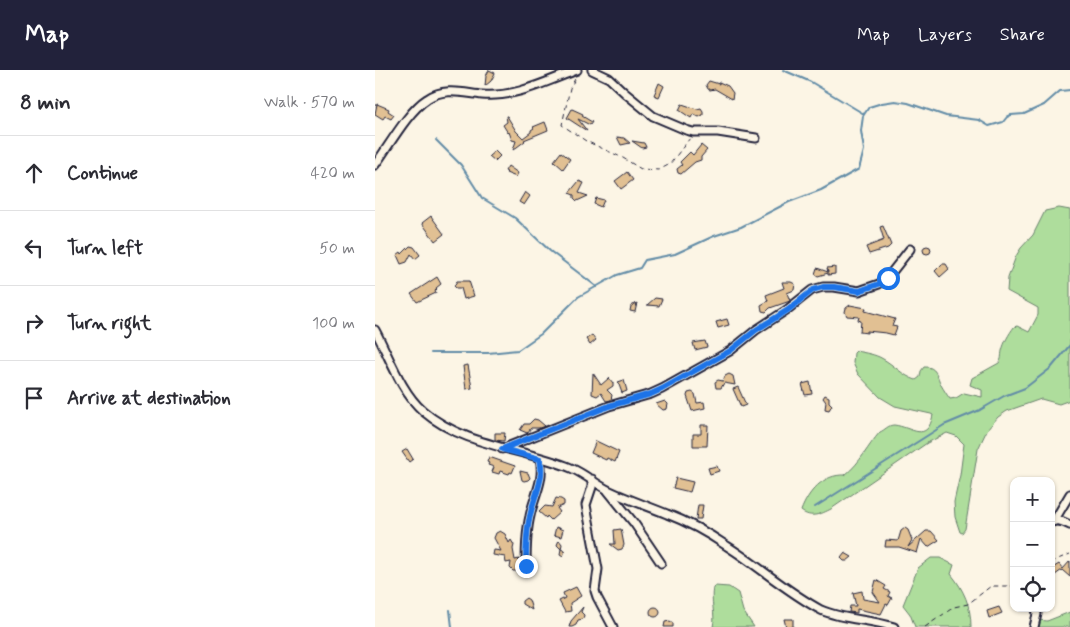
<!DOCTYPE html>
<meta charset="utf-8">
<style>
body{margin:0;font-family:Mynerve,sans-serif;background:#f2f2f3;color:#2b2b33}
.controls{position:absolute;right:15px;bottom:15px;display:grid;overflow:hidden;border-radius:10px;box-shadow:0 1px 4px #0004}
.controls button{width:45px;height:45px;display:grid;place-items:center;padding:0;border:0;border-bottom:1px solid #e1e1e2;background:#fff;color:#2b2b33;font:25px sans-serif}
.stop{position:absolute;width:15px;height:15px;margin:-11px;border:4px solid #1a73e8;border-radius:50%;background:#fff}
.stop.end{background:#1a73e8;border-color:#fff;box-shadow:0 1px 5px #0008}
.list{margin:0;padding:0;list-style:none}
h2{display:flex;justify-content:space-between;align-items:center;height:65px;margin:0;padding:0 20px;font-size:21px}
h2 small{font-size:16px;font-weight:400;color:#7c7c81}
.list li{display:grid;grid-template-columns:32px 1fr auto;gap:15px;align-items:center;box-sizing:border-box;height:75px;padding:0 20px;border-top:1px solid #e1e1e2}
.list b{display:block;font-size:19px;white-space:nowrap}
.list em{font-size:16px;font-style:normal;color:#7c7c81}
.icon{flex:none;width:28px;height:28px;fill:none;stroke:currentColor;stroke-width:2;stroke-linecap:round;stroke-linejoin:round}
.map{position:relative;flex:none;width:695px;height:557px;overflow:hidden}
header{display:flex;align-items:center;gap:30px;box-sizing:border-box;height:70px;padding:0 25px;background:#22223b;color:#fff}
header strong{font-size:24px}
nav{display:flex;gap:28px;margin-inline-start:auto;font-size:18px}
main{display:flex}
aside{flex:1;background:#fff}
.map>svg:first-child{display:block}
</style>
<header>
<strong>Map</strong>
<nav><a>Map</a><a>Layers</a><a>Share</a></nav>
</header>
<main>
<aside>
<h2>8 min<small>Walk · 570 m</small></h2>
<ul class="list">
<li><svg class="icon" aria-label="ahead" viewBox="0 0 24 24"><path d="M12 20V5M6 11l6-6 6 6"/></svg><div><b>Continue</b></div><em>420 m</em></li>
<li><svg class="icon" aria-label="left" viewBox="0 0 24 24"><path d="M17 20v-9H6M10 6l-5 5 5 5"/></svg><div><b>Turn left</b></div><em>50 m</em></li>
<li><svg class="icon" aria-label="right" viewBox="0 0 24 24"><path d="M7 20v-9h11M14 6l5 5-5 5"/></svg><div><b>Turn right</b></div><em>100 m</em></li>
<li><svg class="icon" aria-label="arrive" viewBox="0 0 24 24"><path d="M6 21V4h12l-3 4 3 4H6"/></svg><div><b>Arrive at destination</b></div></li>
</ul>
</aside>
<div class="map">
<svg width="695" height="557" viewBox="0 0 695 557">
<rect width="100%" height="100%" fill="#fcf5e5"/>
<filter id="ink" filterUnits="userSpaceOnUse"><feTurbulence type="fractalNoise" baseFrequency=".02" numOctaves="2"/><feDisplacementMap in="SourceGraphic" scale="10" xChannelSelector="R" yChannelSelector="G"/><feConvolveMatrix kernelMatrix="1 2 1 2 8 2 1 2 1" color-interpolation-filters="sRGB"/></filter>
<g filter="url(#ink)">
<g fill="#aedd9c" stroke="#68806c">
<path d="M684,138L695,140V330L684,334L666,329L632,341L623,347L612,360L603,379L590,459L587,463L585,462L580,447L579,432L585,405L589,374L581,366L572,363L552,373L456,439C446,444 436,449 426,441C433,422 448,404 470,405C486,392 492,377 505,362C510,360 513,355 519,355C537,357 552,374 558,345L556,344L520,336L505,327L483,304L478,293L479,283L481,281C490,283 500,284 508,289C519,295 528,306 541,310L545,307L546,301L549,297C561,296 562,306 566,315C569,320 572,325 575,329L581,328L589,323L607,327V320L595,315L597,308L624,293C627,289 626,286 627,281C629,272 634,264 639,257L642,256L654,262L663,245V238L632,221L633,208L641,186L646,178L658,165L670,141Z"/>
<path d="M556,488H565L579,495L576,504C589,520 596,536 596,557H540L535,544L528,535L543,498Z"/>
<path d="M340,516L354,517L363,523L368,541L379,557H338C341,544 335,531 338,518Z"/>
<polygon points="695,542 695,557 660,557 663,550 672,551"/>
</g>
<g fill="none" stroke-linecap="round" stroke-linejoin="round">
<g stroke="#628ca7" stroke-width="2">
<polyline points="408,0 436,12 489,44"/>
<polyline points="61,70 86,95 107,128 140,148 175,181 222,217"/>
<polyline points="56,283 113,283 143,280 166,264 203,227 242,205 265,198 270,190 300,184 339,166 366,157 414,132 446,120 484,99 489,80 486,61 488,46 494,37 507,33 520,31 533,33 571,46 604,50 614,56 628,52 632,47 636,45 649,44 669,35 685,21 695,20"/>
<polyline points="440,437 569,355 605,340 629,326 650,318 676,298 695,275"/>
<polyline points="75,540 77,557"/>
</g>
</g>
<g fill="#e1c093" stroke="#22223b">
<polygon points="114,0 120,3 116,11 110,16 111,6"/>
<polygon points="334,11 344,14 344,12 353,16 358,23 357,29 340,19 335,20 333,19 331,15"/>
<polygon points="284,13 289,16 284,27 279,25"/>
<polygon points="2,34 14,39 13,41 19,45 16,49 10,46 8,49 0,44"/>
<polygon points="307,34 322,39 326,38 328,41 328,45 324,47 318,44 316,48 304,40"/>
<polygon points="197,39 208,44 207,46 217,52 215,55 203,49 212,61 192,48"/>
<polygon points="131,46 132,46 141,61 148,68 156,62 156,60 159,58 158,57 170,52 173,60 149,70 150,71 138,80 141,71 137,70 134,62 133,63 128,55 132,52"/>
<polygon points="242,67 249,68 255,73 246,75"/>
<polygon points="257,71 269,73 271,77 267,78"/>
<polygon points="326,75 332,80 326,87 326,90 320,92 306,104 303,103 302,99 307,95 305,92 315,82 318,85"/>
<polygon points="120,81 125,86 120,91 114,86"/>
<polygon points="186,82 195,89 188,99 179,91"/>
<polygon points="133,96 143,103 141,107 131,103 132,102 130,101"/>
<polygon points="252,102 258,110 246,119 240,111"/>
<polygon points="204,111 209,113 204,123 213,126 202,131 199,128 199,125 194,123"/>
<polygon points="150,122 155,126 149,135 144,132"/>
<polygon points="221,128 229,130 226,137 219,134"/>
<polygon points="56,146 69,164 60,171 47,153"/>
<polygon points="508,156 516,175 513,178 494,184 491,177 509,170 505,157"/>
<polygon points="35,176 39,177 45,185 40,189 36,184 32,192 26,194 22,185 26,182 27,184"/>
<circle cx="552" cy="180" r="4"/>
<polygon points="567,194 571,194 574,199 565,207 560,201"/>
<polygon points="460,197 460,204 453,205 453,203 443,206 440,204 442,198 453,202 452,198"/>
<polygon points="62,207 66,214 61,218 62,219 60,221 61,223 42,232 36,224"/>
<polygon points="82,211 94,211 99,226 89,229 86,218 81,218 79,216"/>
<polygon points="407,212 416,212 420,214 419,220 412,223 415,231 395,238 391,242 387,241 386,235 393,231 391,225 409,218"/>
<polygon points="280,228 287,229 284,236 272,235"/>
<polygon points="262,233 260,242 255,241 256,236"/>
<polygon points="475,235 491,238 490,241 520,249 517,256 522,257 519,265 511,263 492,261 492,263 485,262 486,251 483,250 484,247 472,246 470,242 471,238"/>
<polygon points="352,249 354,255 343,258 341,252"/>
<polygon points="217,265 221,270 215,275 211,269"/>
<polygon points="330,271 332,277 320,280 318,273"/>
<polygon points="93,295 97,318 91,319 88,296"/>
<polygon points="218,303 226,315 234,308 238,313 238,316 232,320 237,325 236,330 231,331 226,323 222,326 217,324"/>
<polygon points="354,304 358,306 360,315 349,313 346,318 341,318 340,312 343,310 348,311 350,306"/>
<polygon points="249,310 252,321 247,323 243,312"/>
<polygon points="435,312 437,324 430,325 427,314"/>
<polygon points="363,317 371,335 366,337 358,319"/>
<polygon points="317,322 320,324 322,333 329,332 330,338 317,341 312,326 313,323"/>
<polygon points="450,325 454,327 454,332 457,335 454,340 450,339 451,332 448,328"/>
<polygon points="290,331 293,334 292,339 288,340 281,334"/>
<polygon points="159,349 163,350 170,356 164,358 156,358 152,363 145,360 149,354 154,354"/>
<polygon points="326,355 333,355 332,376 318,376 318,364 326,364"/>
<polygon points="120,363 130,363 129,371 120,370"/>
<polygon points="221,371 244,382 240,392 232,388 231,390 216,383"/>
<polygon points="32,379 38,389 34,392 27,382"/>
<polygon points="114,387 140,396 137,403 135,402 134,404 125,401 124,404 117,402 119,397 113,395 114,393 112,392"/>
<polygon points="342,396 344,401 335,404 333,398"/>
<polygon points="145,401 153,403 155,408 153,410 149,411 147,410"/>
<polygon points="301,408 318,412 315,422 298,418"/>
<polygon points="181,428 186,429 189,431 189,435 182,438 185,442 176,450 172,446 171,448 164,442 170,436 177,437"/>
<polygon points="323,435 328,435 326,449 321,449"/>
<polygon points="181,457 188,460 186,467 179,465"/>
<polygon points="530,458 533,460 537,470 533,477 551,461 556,461 564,470 553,477 546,469 542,483 524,477 510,477 511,470 523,471 526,461"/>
<polygon points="246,459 249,475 247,479 243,480 235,474 240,474 239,460"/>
<polygon points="125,461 130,464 134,473 136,470 139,475 138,479 140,490 144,489 143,501 138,501 135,498 136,492 131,493 130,487 118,485 119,480 126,481 119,468 121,463"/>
<polygon points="184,470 187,474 186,479 190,481 188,486 185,484 186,479 182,475"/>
<polygon points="470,483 477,487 472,491 469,491 466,488"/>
<polygon points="695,491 695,507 687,500 676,508 676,499 684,494 688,499"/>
<polygon points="501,510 511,516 509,519 515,522 513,526 517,528 513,535 511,534 506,544 482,539 482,543 474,542 475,536 481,536 478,523 487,521 488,529 505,532 498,522"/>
<polygon points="201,517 206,526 195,533 196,541 190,542 184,531 190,528 188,523"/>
<polygon points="151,528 154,530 157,540 147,534 147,531"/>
<polygon points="208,537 206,542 209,545 208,549 203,550 201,555 197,557 194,557 196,551"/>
<polygon points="624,537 627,543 614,548 612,541"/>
<circle cx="280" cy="542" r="5"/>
<polygon points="409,549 418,549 418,557 411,557"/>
<polygon points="295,551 298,553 298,557 289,557 290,552"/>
</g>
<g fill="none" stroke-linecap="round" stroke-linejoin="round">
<defs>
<g id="minor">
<polyline points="217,0 234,8 250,23 278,46 311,60 318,62 343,62 381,68"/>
<path d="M0,95C14,76 33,41 52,29C69,17 88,23 107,25C140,28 172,11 202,0"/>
<path d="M0,260C14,286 26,322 48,341C90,377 148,378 196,398C210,404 222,415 235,421C254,430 273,436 292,444C313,452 333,463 352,476C384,496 412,522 446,540C468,550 495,549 519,557"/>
<polyline points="127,379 234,336 276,324 287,319 355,281 381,260 413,239 437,220 448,217 459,217 484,221 504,214 513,207 535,179"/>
<polyline points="217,409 217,417 211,435 223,499 220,521 222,527 238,557"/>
<polyline points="233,421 259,453 286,493"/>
<polyline points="679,451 695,424"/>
<path d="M677,452C683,449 689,452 695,455"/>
<path d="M151,496C151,480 151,462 155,446C159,426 170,410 165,389"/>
<polyline points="659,557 662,544 661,538"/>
</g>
</defs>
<use href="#minor" stroke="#22223b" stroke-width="11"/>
<g stroke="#22223b" stroke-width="1" stroke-dasharray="5 4" stroke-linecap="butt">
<polyline points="200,9 195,18 187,55 211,71 248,88 266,99 284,100 295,94 315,68"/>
<polyline points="676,492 695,484"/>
<polyline points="550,557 579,537 593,534 616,516 639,516"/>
</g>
<use href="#minor" stroke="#fcf5e5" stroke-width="7"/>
</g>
</g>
<g fill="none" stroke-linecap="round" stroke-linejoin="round" filter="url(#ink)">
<path stroke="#1a73e8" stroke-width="6" d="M151,496C151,480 151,462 155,446C159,426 170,410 165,389L127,379L234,336L276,324L287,319L355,281L381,260L413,240L438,220L448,217H459L484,221L504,214L513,208"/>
</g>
</svg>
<div class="controls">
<button>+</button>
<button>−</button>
<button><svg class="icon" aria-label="locate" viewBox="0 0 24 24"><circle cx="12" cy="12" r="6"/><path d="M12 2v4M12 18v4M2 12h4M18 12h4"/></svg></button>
</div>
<div class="stop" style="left:513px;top:208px"></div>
<div class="stop end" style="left:151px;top:496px"></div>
</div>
</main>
